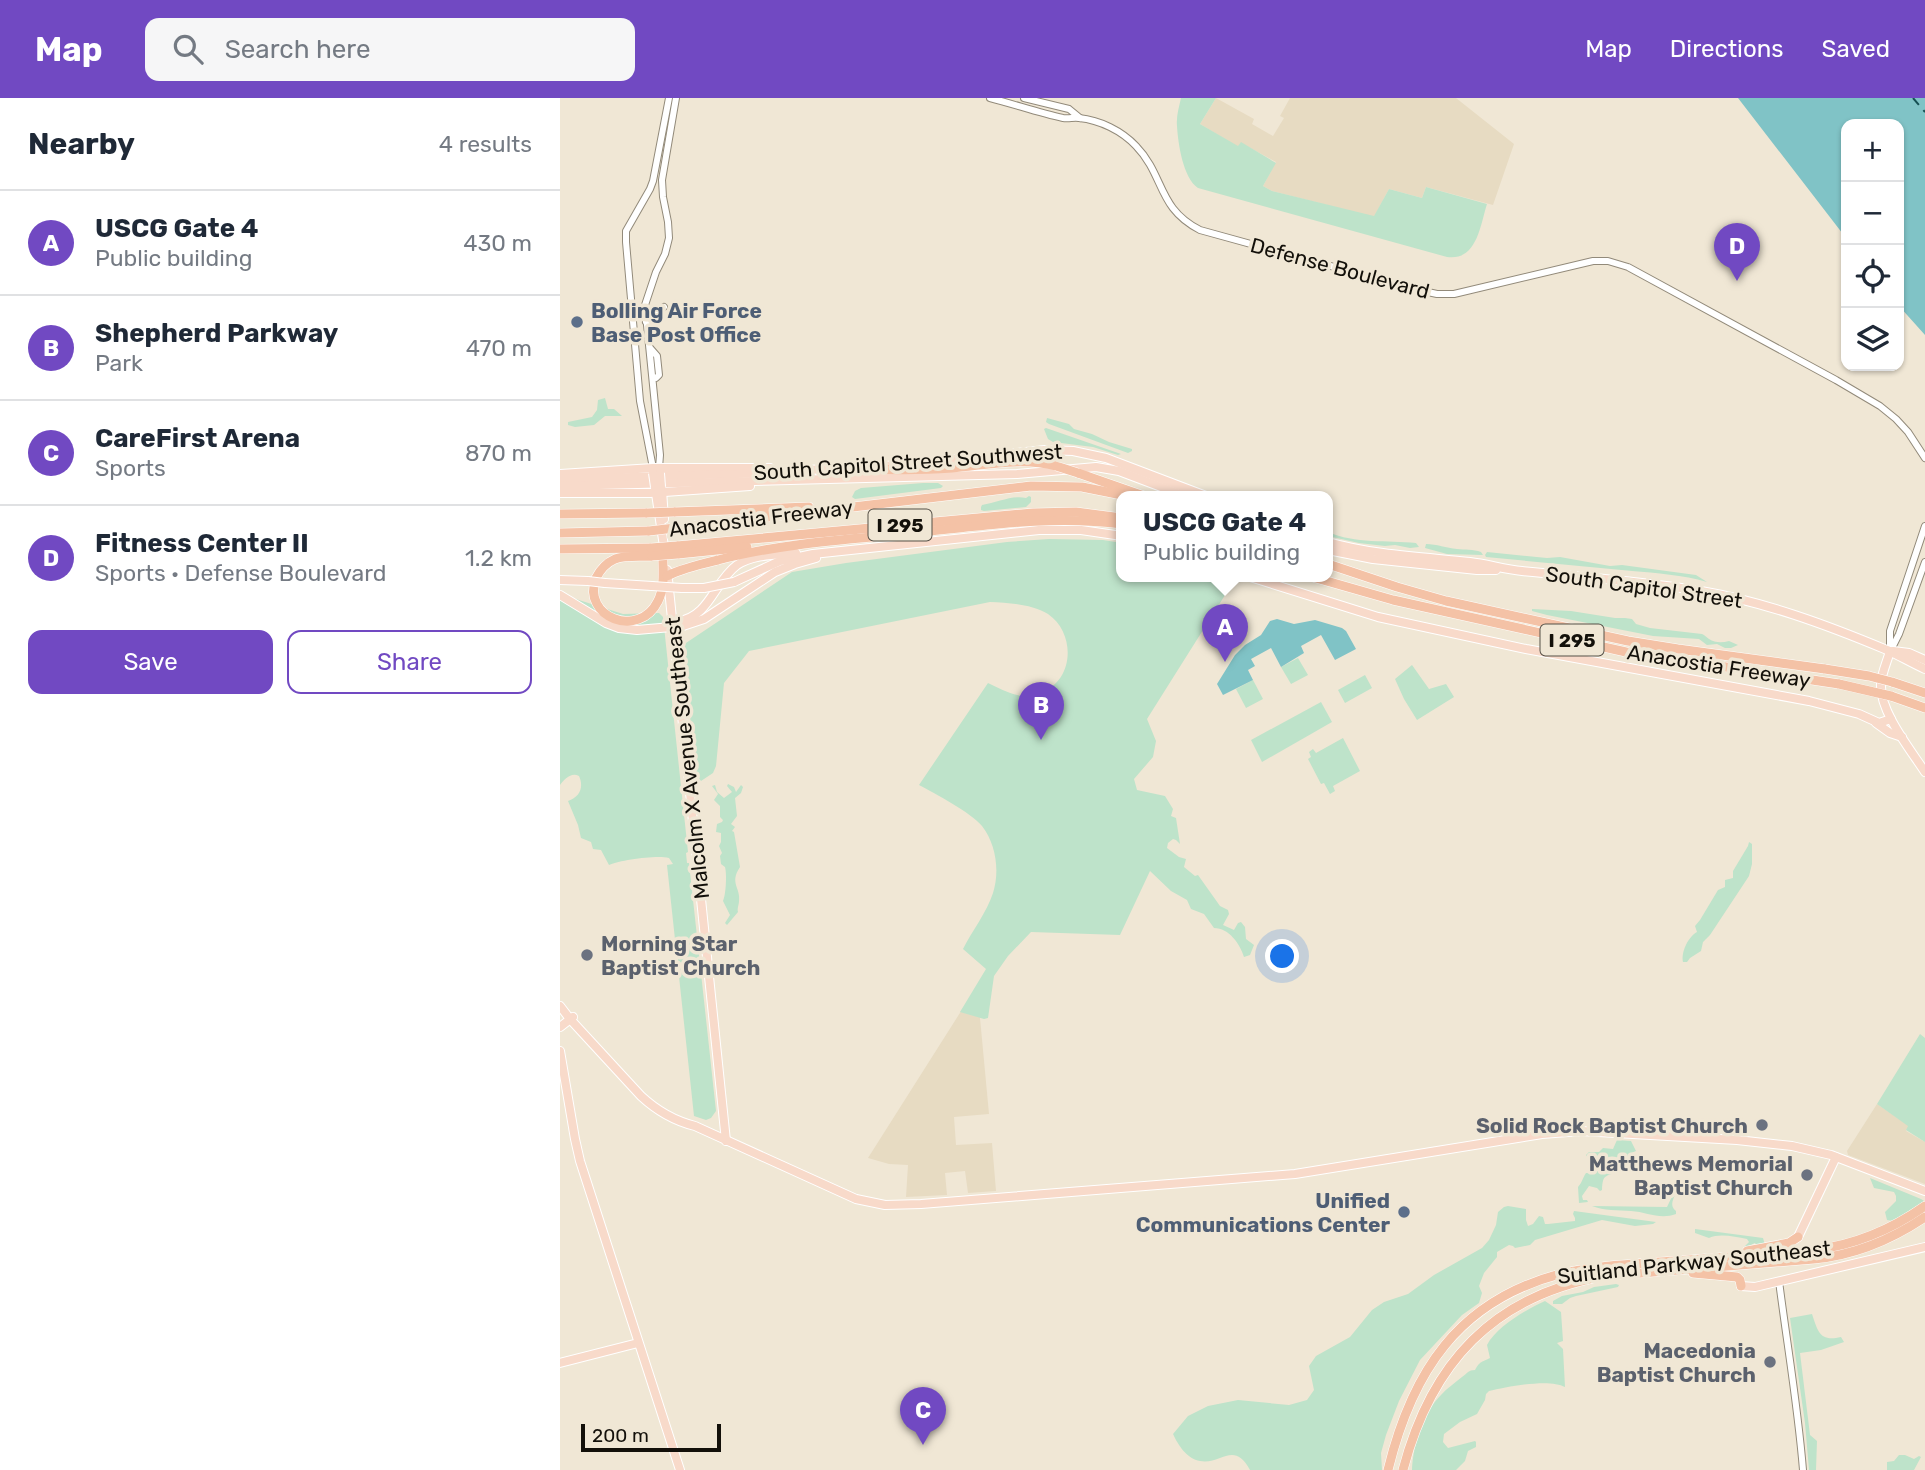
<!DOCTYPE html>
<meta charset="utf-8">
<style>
body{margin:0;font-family:Rubik,sans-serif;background:#f6f6f7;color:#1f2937}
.controls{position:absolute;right:21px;top:21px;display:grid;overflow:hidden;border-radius:14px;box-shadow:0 2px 5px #0004}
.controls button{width:63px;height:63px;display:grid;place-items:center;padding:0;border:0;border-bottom:2px solid #e0e1e3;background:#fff;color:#1f2937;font:35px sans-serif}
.scale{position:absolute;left:21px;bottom:18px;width:140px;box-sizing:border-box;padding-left:7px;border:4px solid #13100a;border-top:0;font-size:19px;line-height:24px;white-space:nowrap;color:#13100a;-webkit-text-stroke:5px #f0e7d5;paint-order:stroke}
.you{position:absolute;left:723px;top:859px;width:24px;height:24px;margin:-18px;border:5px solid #fff;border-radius:50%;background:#1a73e8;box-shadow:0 0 0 10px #1a73e833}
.badge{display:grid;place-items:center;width:46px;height:46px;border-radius:50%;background:#7149c2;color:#fff;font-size:23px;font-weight:700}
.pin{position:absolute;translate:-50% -58px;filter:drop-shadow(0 2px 4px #0008)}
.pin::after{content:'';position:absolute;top:37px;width:24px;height:21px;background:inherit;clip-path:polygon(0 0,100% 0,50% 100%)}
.popup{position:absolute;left:556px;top:393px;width:217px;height:91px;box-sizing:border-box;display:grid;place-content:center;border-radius:14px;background:#fff;filter:drop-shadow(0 2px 5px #0005);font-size:23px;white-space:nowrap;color:#747a83}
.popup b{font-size:26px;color:#1f2937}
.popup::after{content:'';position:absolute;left:50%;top:100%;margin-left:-14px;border:14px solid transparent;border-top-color:#fff}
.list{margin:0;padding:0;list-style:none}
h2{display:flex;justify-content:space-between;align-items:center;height:91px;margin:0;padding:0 28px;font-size:30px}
h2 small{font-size:23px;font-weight:400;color:#747a83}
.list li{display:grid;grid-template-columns:46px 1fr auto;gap:21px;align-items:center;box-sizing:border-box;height:105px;padding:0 28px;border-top:2px solid #e0e1e3}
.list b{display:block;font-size:26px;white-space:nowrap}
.list p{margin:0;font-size:23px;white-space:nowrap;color:#747a83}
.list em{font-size:23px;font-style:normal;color:#747a83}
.actions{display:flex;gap:14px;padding:21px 28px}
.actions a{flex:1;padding:16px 0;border:2px solid #7149c2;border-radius:14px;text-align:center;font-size:24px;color:#7149c2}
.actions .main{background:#7149c2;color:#fff}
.icon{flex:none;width:38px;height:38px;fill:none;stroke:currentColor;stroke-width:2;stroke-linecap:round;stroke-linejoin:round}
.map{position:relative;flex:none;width:1365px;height:1372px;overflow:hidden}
header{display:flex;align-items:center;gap:42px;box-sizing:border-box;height:98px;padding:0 35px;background:#7149c2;color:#fff}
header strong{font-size:33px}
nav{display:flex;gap:38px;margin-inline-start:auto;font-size:24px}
.search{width:490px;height:63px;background:#f6f6f7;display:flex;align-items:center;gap:18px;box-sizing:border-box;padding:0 24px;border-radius:14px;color:#747a83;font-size:26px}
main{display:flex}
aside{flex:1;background:#fff}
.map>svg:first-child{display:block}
</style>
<header>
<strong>Map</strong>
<div class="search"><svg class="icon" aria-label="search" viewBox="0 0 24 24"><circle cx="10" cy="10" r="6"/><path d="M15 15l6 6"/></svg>Search here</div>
<nav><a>Map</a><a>Directions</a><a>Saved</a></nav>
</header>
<main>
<aside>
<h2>Nearby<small>4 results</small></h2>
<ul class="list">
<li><span class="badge">A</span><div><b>USCG Gate 4</b><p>Public building</p></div><em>430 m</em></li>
<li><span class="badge">B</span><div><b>Shepherd Parkway</b><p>Park</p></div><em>470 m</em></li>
<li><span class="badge">C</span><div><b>CareFirst Arena</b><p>Sports</p></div><em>870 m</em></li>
<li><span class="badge">D</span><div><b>Fitness Center II</b><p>Sports · Defense Boulevard</p></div><em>1.2 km</em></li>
</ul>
<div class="actions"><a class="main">Save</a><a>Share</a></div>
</aside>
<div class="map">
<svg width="1365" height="1372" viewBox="0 0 1365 1372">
<rect width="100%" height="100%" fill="#f0e7d5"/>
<g fill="#e7dbc2">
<polygon points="656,0 694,21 692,26 713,38 724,20 720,18 730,0 896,0 954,46 933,107 866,89 862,100 829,91 814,119 712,93 703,88 716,64 681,45 678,49 640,26"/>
<polygon points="417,888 429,1016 394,1019 396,1047 432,1045 436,1093 408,1095 405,1073 385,1075 387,1097 346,1099 348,1067 329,1066 308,1060"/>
<polygon points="1317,1006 1349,1028 1346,1033 1365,1044 1365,1086 1288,1057 1287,1053"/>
</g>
<g fill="#bee3ca">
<path d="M621,0H656L640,26L678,48L681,44L716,65L703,88L712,93L814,118L829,91L862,100L866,89L927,106C920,128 917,163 887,159L638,90C623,80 618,45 617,28C616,19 619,9 621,0Z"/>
<polygon points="45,300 48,311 54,311 62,318 45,318 34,327 15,329 8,327 8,324 32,319 37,312 38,302"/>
<polygon points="487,320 509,326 514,331 532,336 549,344 572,351 572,353 568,355 489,326 486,324"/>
<polygon points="486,330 561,356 558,357 533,349 493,344 488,341 484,331"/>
<polygon points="363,385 378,385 383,388 381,390 295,401 292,399 295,393 301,390"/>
<path d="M469,398L471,399V404L466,409L424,413L421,412V409L422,407C437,405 451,397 466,400Z"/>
<path d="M768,434C795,446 827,442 856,445L859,449L850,450L835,447L825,448L799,445L768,438Z"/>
<path d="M489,441L543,442L562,445V478H677L587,621L596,643L593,659L574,681L577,692L605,698L613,711L611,718L616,720L620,746L616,742L613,741L608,745L607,750L619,759L626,761L624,769L635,778L638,777L660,808L668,812L669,816L663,827L674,832L678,825L681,824L685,829L686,841L694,847L690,857L684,859C680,846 669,830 654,830L644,816L631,811L627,802L611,793L590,773L560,837L471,834L448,858L434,878L428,920L424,921L400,914L426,871L403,851C412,833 427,814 433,795C440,773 436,746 422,728C410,714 376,696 359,687L428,585C439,590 451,597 463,598C469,599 474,597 479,595C514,585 517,536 488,516C471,506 449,505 430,504L189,553L164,585L156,668L153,675L141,683L136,679L123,547L232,474L286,465L447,444Z"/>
<path d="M866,446C877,446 886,450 897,451C905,452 913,451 921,454L923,457L887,456L865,450Z"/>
<path d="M927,454L987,460L1000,459L1050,468L1062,467L1136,477L1147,484C1123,477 1096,475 1072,473L926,459L925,457Z"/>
<path d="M0,496L63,516L99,515L103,519L128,754L126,755L127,765H129L156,1013L151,1020L146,1022L134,1018L107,767L113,766L109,760C96,757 61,762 49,767L41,752L33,751L31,744L21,740L18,727L8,703C20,699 24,689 19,678C11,674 5,681 0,687Z"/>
<path d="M972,511L1011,513L1055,520H1065L1072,521L1076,526L1090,530L1142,536C1145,537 1146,539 1149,541C1155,545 1162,545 1169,543L1178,547L1171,550H1165L1157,546L1147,547L1139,541L1093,538L987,517L972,513Z"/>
<polygon points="738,560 748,577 731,586 721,569"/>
<polygon points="852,567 869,591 886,586 894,599 857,622 844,601 835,581"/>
<polygon points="805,577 812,590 785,605 778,592"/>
<polygon points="693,582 703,601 686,610 676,591"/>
<polygon points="761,604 772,624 702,664 691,642"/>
<polygon points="783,640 800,673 773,688 775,693 770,696 764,685 761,686 748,661 751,659 749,654 753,651 756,655"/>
<path d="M168,686L174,689L176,694L181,687L183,689L181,695L175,700L177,718L171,726L175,729L172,733L174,734L180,769C169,785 181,790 179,803C179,807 177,810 178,814L167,827L165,825L170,817L163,803C166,797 167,776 165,769L161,766L160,758L162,755L159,748L161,744V735L156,734L157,726L162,724L163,722L160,719V708L154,702L158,696L152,688L155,687L157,694L164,700L172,694L167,688Z"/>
<path d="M1189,744L1192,746V766L1189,778L1150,837L1143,844L1141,853L1130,860L1127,864H1123C1121,854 1128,839 1137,834L1135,828L1140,822L1158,792L1165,789V782L1173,780V773L1188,748Z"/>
<polygon points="1360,936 1365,940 1365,1044 1346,1032 1348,1028 1317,1006"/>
<path d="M1057,1042L1071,1043L1076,1053L1069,1056L1067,1064L1059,1066L1058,1073C1045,1080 1043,1075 1042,1092L1040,1093L1037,1090L1029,1088L1022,1098L1023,1102H1027L1028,1104L1019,1105L1018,1089C1023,1083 1022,1081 1026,1075H1028L1030,1070L1027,1069L1029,1061L1026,1057L1029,1054H1039L1043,1050L1053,1051Z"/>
<polygon points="1310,1080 1361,1101 1364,1103 1333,1123 1327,1122 1325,1114 1336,1103 1336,1098 1334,1094 1314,1090"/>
<path d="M1116,1090L1118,1091C1115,1098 1108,1107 1116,1113V1116C1100,1122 1087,1114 1071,1113C1058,1112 1044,1113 1032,1108L1107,1109Z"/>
<path d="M948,1108L966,1111V1122L968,1128L973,1126L979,1118L983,1119L985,1126H988L1015,1123V1120L1013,1116L1014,1113L1096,1124L1093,1126L1075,1128L1042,1122L975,1142L970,1147L955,1150L953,1148L949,1147L937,1154V1159L924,1175L919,1188L922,1195L919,1205L902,1217L860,1262L839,1303L826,1337L821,1355L822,1372H690C674,1342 661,1367 640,1363C627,1361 618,1347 613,1336L628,1318L648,1308L678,1302L729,1307L747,1302L754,1292L749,1268L756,1258L790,1239L812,1212L824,1204L848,1196L874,1177L922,1150L929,1142L936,1127L938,1114L944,1109Z"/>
<path d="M1135,1131L1203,1140L1205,1147L1197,1148L1195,1145L1186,1149H1184L1189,1144L1187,1141C1175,1139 1160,1135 1149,1140L1135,1135Z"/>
<polygon points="1056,1186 1059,1187 1058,1189 1016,1198 1010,1200 1002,1206 993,1206 993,1203 1002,1198 1023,1194 1034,1189"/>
<path d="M985,1203L1001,1214L1003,1243L997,1245L1003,1251L1005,1289C989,1280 947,1289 929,1293L926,1296L925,1302L917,1316L900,1324L884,1336L883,1344L888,1350L915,1343L916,1344V1349L908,1353L905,1363L896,1372H852C853,1347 863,1315 881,1297C887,1290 895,1285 902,1279C908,1275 908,1272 915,1272C921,1262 921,1265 930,1260L927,1247C936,1229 967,1211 985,1203Z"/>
<path d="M1252,1216C1258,1234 1260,1244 1281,1239L1284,1244L1261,1252L1240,1255L1250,1337L1257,1343L1256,1372H1249L1245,1325L1230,1220Z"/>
<polygon points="1339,1357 1345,1357 1354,1361 1359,1358 1361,1359 1354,1372 1327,1372 1327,1364 1334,1363"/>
</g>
<g fill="#80c3c6">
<polygon points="1178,0 1365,0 1365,237 1339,208 1339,26 1286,26 1286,140"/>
<polygon points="717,521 734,526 755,522 782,530 786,533 796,551 775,562 761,537 741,548 744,555 721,569 711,550 691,561 695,568 688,572 693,582 663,597 657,586 675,557 685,547 701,537 710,523"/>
</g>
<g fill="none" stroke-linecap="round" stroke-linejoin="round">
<polyline stroke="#155053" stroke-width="2" stroke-dasharray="9 7" stroke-linecap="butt" points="1353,0 1365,14"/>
<defs>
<g id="minor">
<path d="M430,0C454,6 479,15 503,20C509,21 514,19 519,20C540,22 562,33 576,48C605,78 597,110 640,132L854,191L877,196H894L1033,163H1048L1068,169L1276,282L1320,308L1336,321L1348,334L1365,360"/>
<polyline points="464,0 509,11 520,20"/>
<polyline points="86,224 104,209"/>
<polyline points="90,250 97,258 99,277 96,280"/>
<polyline points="93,370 80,303 66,144 66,133 90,91 93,83 109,0"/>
<polyline points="99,370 100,357 85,207 96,174 105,156 109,140 108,124 103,99 102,82 116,0"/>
<polyline points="1332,550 1339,536 1365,464"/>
<polyline points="1330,553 1330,533 1365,428"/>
<path d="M1219,1183C1227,1246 1238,1309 1243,1372"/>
</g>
<g id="major">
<polyline points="325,368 485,352 513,353 546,360 646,398"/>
<polyline points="0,376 93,370 210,370"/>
<polyline points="0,381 216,375 240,372 312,370"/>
<polyline points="0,388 457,376 536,369 559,373 625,398"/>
<polyline points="95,389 105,455"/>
<polyline points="102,392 104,421"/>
<polyline points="0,395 90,395 190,388"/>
<path d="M768,444C814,457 863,459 910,464C927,466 944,471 962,473C1021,479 1082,483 1141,493C1205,504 1267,527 1327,552C1340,558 1352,565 1365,571"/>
<polyline points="768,452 813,461 917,472 936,472"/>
<polyline points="107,472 166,1043"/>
<polyline points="687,478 818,519 966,551 1249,603 1299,616 1319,625 1331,621"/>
<polyline points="0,482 28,483"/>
<polyline points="174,484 220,463 253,456 479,432 521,432 562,438"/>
<polyline points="45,485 92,488"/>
<polyline points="122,490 144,490"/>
<polyline points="0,497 46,525 59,530 77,532 123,528 144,521 215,474 235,466 256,460"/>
<path d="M119,523C150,518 154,484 177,467C194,456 216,457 236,455"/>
<path d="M1330,553C1327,564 1322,574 1321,585C1319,613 1350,651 1365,674"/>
<polyline points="1333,553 1349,555 1365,562"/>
<polyline points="1316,625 1330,635 1342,639"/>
<path d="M0,908L10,921L81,998C96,1012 115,1023 135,1028L296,1101L325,1107L361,1106L735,1076L982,1036L1021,1033L1177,1042L1232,1048L1271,1057L1365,1093"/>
<polyline points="0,929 13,919"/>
<polyline points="0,953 15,1041 20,1063 120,1372"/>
<polyline points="1238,1139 1276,1059"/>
<polyline points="1181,1188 1195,1189 1365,1149"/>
<polyline points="0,1265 78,1245"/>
</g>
<g id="highway">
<path d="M309,371C336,372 364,372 392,370C427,367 461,359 496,368"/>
<polyline points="518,375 584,398"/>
<polyline points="114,414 249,409"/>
<polyline points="0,416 87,415"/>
<polyline points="115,430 471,388 522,389 567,398"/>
<polyline points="0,435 89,433"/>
<polyline points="117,448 473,415 516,414 562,420"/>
<polyline points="0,451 91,450"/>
<polyline points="118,456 187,449"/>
<path d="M92,458C80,459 66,457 55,461C46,465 40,472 36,480C21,519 79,542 98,503C106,487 102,467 103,450"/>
<polyline points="768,466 837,489 886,503 1068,543 1118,551 1265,571"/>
<path d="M107,478C123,470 141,466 158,462C219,446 281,442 343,436C416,429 488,416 562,426"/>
<polyline points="749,478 833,502 1066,554 1279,586"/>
<polyline points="1332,584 1365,595"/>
<polyline points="1331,598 1365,610"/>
<polyline points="1187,1153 1229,1145 1238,1139"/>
<polyline points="1133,1175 1177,1179 1180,1182 1181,1188"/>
<path d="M828,1372C852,1274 898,1203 1000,1176C1032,1168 1067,1167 1100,1164C1151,1160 1202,1157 1254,1152C1295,1147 1331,1132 1365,1108"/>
<path d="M843,1372C871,1265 933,1198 1044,1178L1254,1161C1295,1157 1331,1142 1365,1119"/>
</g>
</defs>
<use href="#minor" stroke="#928a7a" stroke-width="8"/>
<use href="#major" stroke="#fff" stroke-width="10"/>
<use href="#highway" stroke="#fff" stroke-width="10"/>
<use href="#minor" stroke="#fff" stroke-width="6"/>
<use href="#major" stroke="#f8daca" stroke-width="8"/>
<use href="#highway" stroke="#f4c2a6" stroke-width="9"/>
<defs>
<g id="major-bridge">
<polyline points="93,375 95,389"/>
<polyline points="100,375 101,389"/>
<polyline points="28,483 45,485"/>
<polyline points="92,488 122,490"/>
<polyline points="144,490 174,484"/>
</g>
<g id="highway-bridge">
<polyline points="496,368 518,375"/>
<polyline points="87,415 114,414"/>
<polyline points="89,433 115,430"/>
<polyline points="91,450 117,448"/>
<polyline points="92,458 118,456"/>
<polyline points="1265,571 1309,578 1332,584"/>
<polyline points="1279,586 1331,598"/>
</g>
</defs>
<use href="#major-bridge" stroke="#fff" stroke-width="10" stroke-linecap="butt"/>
<use href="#highway-bridge" stroke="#fff" stroke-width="10" stroke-linecap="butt"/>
<use href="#major-bridge" stroke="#f8daca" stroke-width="8"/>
<use href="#highway-bridge" stroke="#f4c2a6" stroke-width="9"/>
</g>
<g fill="#5c6f8a" stroke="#f0e7d5" stroke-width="2.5">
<circle cx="17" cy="224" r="7"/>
<circle cx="844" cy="1114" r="7"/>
</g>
<g fill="#6b7280" stroke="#f0e7d5" stroke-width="2.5">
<circle cx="27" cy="857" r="7"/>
<circle cx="1202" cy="1027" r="7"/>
<circle cx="1247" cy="1077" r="7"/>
<circle cx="1210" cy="1264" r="7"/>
</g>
<g text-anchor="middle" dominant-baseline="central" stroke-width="7" stroke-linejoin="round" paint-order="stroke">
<g fill="#f0e7d5" stroke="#555047" stroke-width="2">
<rect x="308.5" y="411.5" width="63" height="31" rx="5"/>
<rect x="980.5" y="526.5" width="63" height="31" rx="5"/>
</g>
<g font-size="19" font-weight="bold" fill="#13100a">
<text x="340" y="427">I 295</text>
<text x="1012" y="542">I 295</text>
</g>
<g font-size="21" fill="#13100a" stroke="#f0e7d5">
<text transform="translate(780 170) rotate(15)">Defense Boulevard</text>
<text transform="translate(348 364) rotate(-4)">South Capitol Street Southwest</text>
<text transform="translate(201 420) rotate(-7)">Anacostia Freeway</text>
<text transform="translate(1084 489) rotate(8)">South Capitol Street</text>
<text transform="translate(1159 568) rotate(9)">Anacostia Freeway</text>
<text transform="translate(127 660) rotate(-96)">Malcolm X Avenue Southeast</text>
<text transform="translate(1134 1164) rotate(-6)">Suitland Parkway Southeast</text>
</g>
<g font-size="21" font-weight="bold" fill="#4e5e75" stroke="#f0e7d5" text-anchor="start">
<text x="31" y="212">Bolling Air Force<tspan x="31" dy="24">Base Post Office</tspan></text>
<text x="830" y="1102" text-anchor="end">Unified<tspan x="830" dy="24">Communications Center</tspan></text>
</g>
<g font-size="21" font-weight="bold" fill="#5b616d" stroke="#f0e7d5" text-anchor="end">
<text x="41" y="845" text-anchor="start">Morning Star<tspan x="41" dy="24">Baptist Church</tspan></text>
<text x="1188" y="1027">Solid Rock Baptist Church</text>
<text x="1233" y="1065">Matthews Memorial<tspan x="1233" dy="24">Baptist Church</tspan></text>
<text x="1196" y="1252">Macedonia<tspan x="1196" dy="24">Baptist Church</tspan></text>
</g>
</g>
</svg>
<div class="controls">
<button>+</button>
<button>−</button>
<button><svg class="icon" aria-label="locate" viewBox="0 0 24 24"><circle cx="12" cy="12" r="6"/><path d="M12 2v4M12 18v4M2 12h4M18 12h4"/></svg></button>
<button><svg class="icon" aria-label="layers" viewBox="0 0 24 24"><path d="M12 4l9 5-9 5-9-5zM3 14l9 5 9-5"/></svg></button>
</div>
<div class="scale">200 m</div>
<div class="you"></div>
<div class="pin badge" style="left:665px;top:564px">A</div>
<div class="popup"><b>USCG Gate 4</b>Public building</div>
<div class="pin badge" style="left:481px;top:642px">B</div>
<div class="pin badge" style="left:363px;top:1347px">C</div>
<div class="pin badge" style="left:1177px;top:183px">D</div>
</div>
</main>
